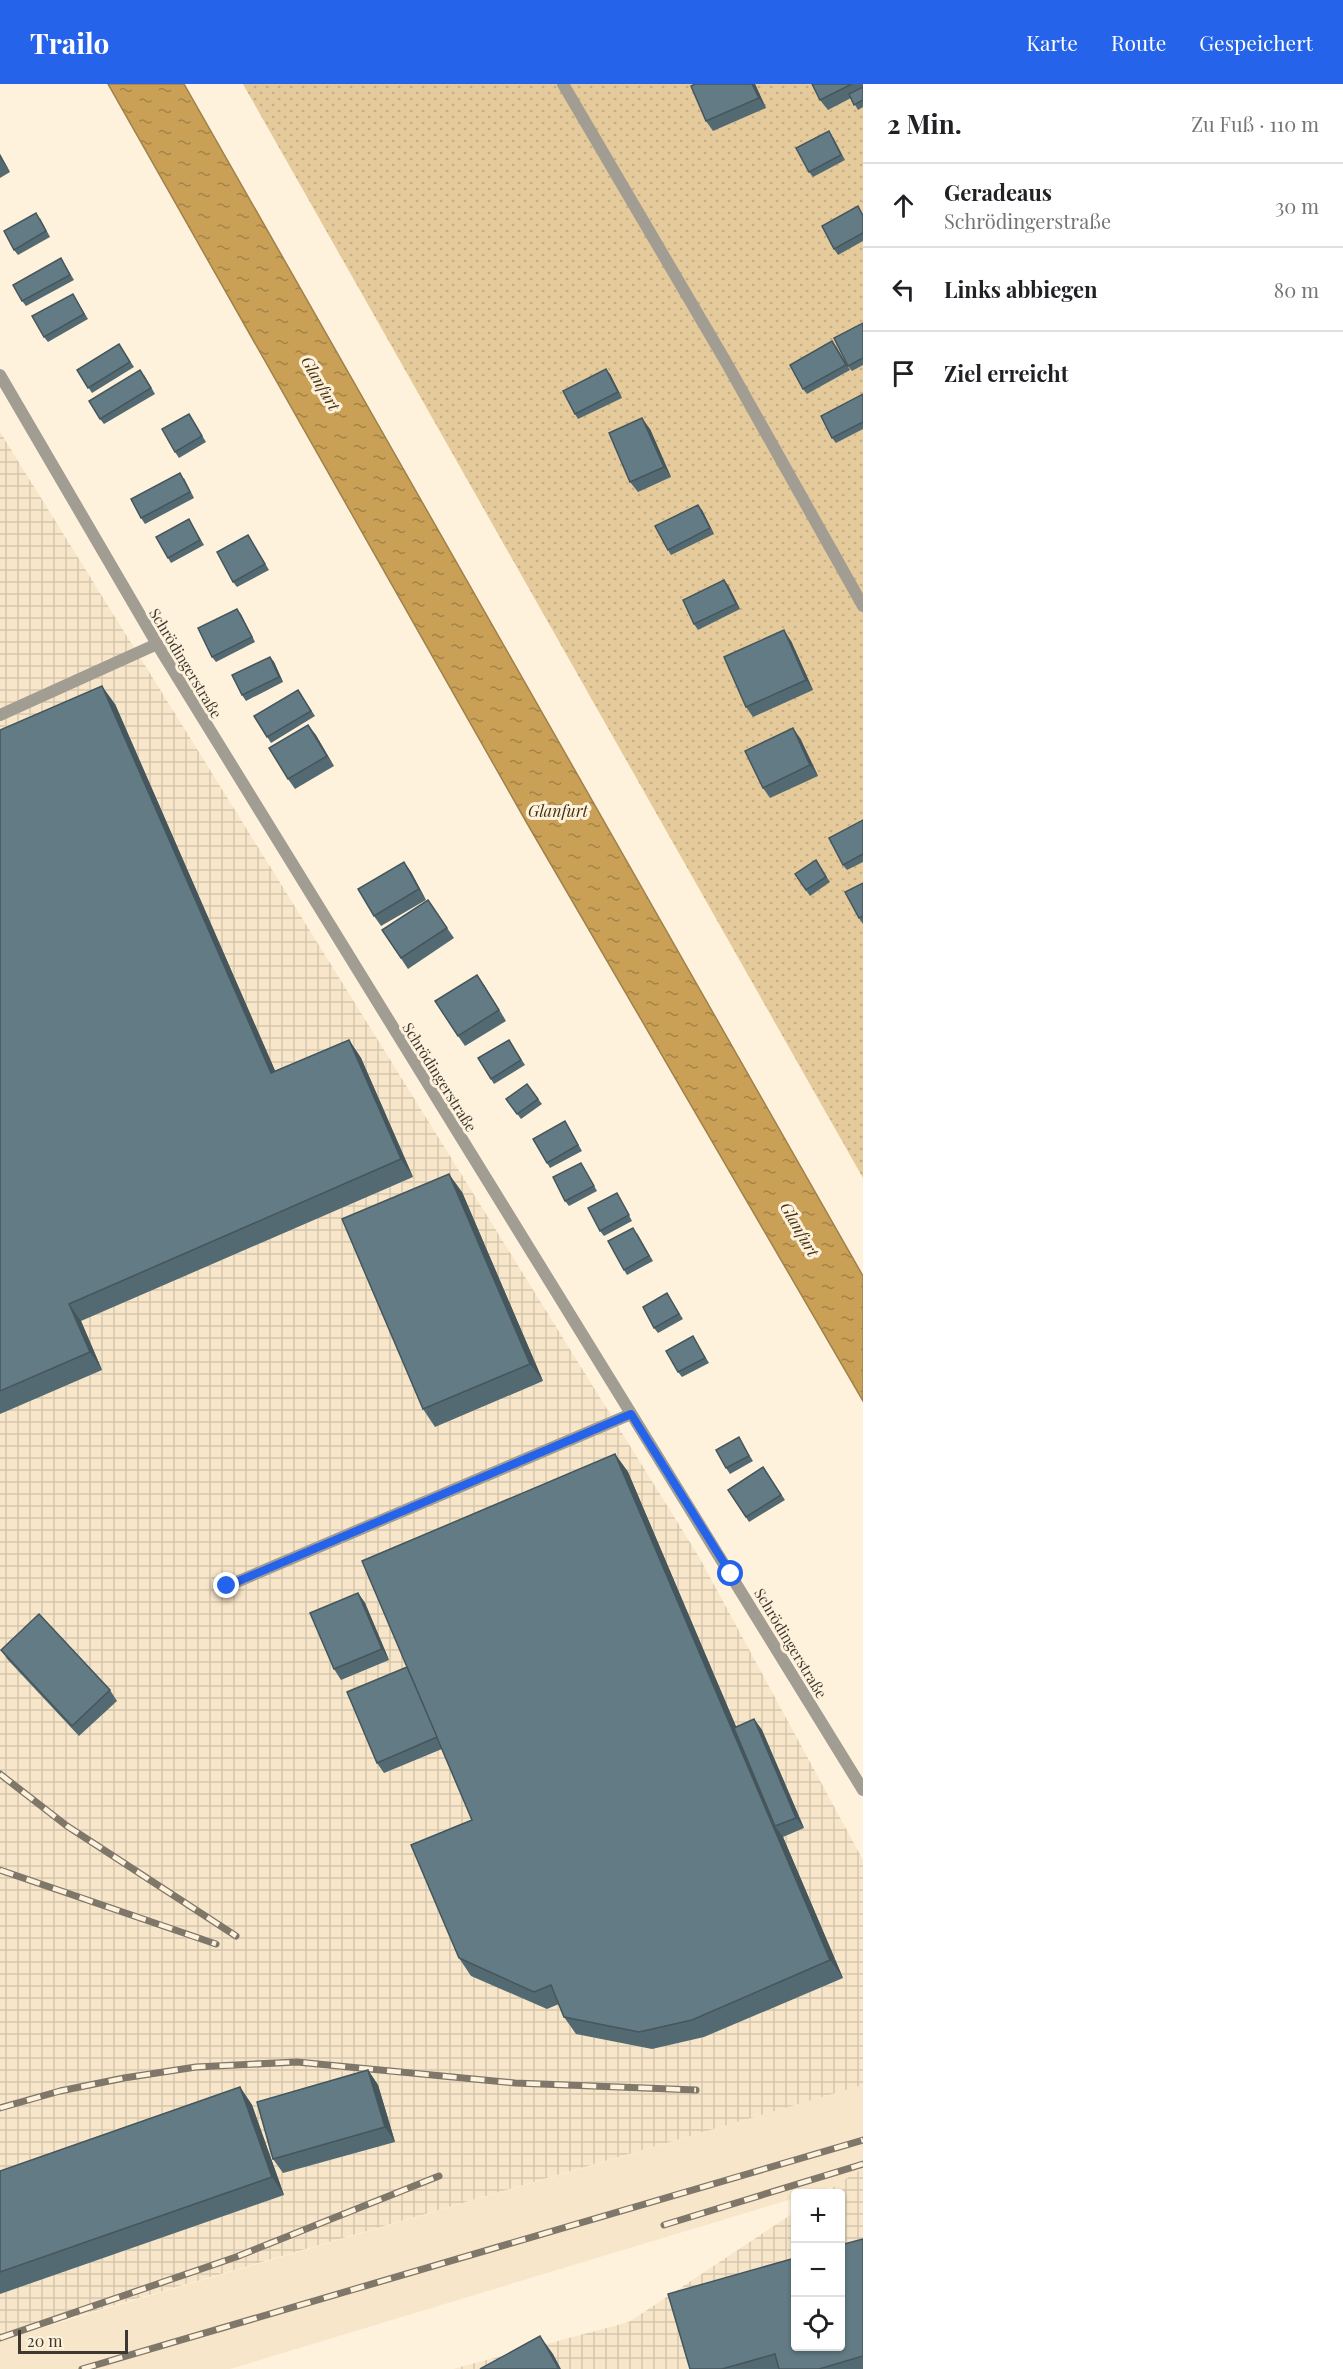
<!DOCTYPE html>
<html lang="de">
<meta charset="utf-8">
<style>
body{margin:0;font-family:"Playfair Display",serif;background:#f6f6f6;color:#202124}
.controls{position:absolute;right:18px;bottom:18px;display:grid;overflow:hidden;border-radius:6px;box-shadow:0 2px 4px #0004}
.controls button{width:54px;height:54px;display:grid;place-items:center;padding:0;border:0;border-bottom:2px solid #e0e0e0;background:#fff;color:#202124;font:30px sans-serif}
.scale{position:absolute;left:18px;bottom:15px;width:110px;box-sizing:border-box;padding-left:6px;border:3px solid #3d3830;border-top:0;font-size:16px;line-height:21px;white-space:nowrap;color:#3d3830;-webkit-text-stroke:4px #fff2dc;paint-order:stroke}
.stop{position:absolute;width:18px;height:18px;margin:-14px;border:4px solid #2563eb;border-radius:50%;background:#fff}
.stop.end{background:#2563eb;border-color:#fff;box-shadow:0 2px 6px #0008}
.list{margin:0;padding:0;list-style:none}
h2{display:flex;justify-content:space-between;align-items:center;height:78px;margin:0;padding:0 24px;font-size:26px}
h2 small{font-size:20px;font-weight:400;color:#757577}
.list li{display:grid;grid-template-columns:39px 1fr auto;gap:18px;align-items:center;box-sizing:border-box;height:84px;padding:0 24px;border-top:2px solid #e0e0e0}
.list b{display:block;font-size:22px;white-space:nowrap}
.list p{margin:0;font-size:20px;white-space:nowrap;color:#757577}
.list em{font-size:20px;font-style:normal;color:#757577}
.icon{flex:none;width:33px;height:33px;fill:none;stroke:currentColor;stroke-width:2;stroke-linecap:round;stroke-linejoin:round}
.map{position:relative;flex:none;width:863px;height:2285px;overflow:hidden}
header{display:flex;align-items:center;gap:36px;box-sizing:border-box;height:84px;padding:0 30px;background:#2563eb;color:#fff}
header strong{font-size:28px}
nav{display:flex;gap:33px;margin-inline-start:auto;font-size:21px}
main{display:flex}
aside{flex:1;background:#fff}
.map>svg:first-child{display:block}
</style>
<header>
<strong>Trailo</strong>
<nav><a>Karte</a><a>Route</a><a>Gespeichert</a></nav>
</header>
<main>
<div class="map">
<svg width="863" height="2285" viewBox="0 0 863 2285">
<defs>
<pattern id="industrial-grid" width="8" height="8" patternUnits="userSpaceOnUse" patternTransform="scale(1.5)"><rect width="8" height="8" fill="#f7e6c9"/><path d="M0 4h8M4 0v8" fill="none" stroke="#d5c6ad"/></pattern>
<pattern id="garden-dots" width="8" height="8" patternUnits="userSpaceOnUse" patternTransform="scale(1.5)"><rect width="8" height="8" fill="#e5ca9b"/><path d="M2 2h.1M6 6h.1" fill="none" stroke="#c5ae86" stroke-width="1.8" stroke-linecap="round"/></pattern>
<pattern id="water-ripples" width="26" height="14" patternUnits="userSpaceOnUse" patternTransform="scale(1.5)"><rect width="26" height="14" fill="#c9a056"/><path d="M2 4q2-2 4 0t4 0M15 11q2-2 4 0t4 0" fill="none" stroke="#a48348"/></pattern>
</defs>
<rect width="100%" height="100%" fill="#fff2dc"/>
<polygon fill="#f7e6c9" points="863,2001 863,2084 836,2102 811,2109 796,2110 795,2114 230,2285 0,2285 0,2256"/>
<g fill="url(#industrial-grid)">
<polygon points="0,348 699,1473 863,1776 863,2001 0,2255"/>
<polygon points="863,2084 863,2285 453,2285 629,2238 795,2128 796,2262 840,2262 840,2110 824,2109"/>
</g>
<polygon fill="url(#garden-dots)" points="243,0 863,0 863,1094"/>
<polygon fill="url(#water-ripples)" stroke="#9f814b" stroke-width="1.5" points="108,0 184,0 863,1192 863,1317 528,741"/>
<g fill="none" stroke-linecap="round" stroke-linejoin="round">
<g stroke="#a29d93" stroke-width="12">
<polyline points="563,0 726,278 863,522"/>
<polyline points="0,631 157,560"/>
<polyline points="227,1502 631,1330"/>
</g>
<polyline stroke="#a29d93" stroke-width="12" points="0,291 157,560 863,1706"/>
<defs>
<g id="rail">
<polyline points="0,1690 67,1742 236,1852"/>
<polyline points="0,1786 216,1860"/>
<polyline points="0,2024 60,2007 124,1994 196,1983 297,1978 515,1999 696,2006"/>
<polyline points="664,2141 863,2080"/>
<polyline points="0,2254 236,2173 439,2092"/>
<polyline points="82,2285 863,2056"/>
</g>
</defs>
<use href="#rail" stroke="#7f776a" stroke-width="7"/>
<use href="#rail" stroke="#fff2dc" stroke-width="4.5" stroke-dasharray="14" stroke-linecap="butt"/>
</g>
<g fill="#546a72">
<polygon points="695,0 755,0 766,24 713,47 706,37"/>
<polygon points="812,0 863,0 863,23 858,26 851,14 828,26 820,16"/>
<polygon points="833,53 845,76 813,93 809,88"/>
<polygon points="0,70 10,88 0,94"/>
<polygon points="863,131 863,157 838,171 834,165"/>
<polygon points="40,134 50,153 18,171 14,166"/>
<polygon points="61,174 74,196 26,222 22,217"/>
<polygon points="76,215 88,235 48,258 44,253"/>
<polygon points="863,239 863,281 852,287 848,282"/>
<polygon points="119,260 134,283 92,309 77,286"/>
<polygon points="836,262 850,286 807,310 803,305"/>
<polygon points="610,290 622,314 578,335 575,330"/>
<polygon points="144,291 155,310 104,340 100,335"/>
<polygon points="863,310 863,345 836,359 832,354"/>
<polygon points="192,335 206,358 179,374 175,368"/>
<polygon points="650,345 671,393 638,408 630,398"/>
<polygon points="184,394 194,414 145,440 141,434"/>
<polygon points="702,426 714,450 671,471 668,466"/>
<polygon points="189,435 204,461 171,479 168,474"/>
<polygon points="248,451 269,486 237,503 233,498"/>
<polygon points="728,501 740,525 698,546 694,540"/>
<polygon points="237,525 255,558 216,578 212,573"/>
<polygon points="791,557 813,606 753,633 746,623"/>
<polygon points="270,573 274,578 283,598 246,617 242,611"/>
<polygon points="298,606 315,632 271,659 254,632"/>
<polygon points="115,620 275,987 349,956 361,974 413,1093 81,1237 102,1286 0,1330 0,646"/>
<polygon points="308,641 334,682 295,705 288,695"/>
<polygon points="800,654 818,692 770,714 763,704"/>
<polygon points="863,736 863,778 847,786 843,781"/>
<polygon points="816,776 830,798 810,812 795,790"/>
<polygon points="404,778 411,788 426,816 381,842 374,832"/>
<polygon points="863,799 863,840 859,834"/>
<polygon points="428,816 454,854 408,885 382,846"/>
<polygon points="484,901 506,937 465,962 458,952"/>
<polygon points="509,956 525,981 494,1000 478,974"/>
<polygon points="527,1000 542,1020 521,1035 506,1015"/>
<polygon points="565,1037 582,1067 550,1084 547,1079"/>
<polygon points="581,1079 597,1107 569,1122 565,1117"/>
<polygon points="462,1108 543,1297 435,1343 423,1325"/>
<polygon points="620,1114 632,1137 604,1152 600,1147"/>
<polygon points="637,1149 653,1177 627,1191 624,1186"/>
<polygon points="667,1209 683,1235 658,1249 654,1244"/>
<polygon points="693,1252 709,1279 682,1293 678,1288"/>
<polygon points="742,1359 753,1377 730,1390 726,1384"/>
<polygon points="615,1370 628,1388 736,1643 754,1635 762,1646 804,1744 783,1753 843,1894 704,1953 652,1965 576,1950 564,1933 559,1920 547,1925 471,1892 459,1874 472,1736 442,1665 384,1689 377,1679 407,1583"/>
<polygon points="763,1383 785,1416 749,1438 728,1406"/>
<polygon points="358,1509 365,1519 389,1576 341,1596 334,1585"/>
<polygon points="1,1566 110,1606 117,1617 79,1652 8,1576"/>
<polygon points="368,1986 378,2001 395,2058 283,2089 273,2075"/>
<polygon points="240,2003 252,2021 284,2111 0,2210 0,2087"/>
<polygon points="863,2155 863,2285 690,2285"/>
</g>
<g fill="#45565c">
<polygon points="752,0 755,0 766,24 759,14"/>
<polygon points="0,70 10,88 3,78 0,73"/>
<polygon points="606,285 610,290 622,314 618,308"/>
<polygon points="642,334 650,345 671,393 664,383"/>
<polygon points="698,421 702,426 714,450 710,444"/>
<polygon points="724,496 728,501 740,525 736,520"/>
<polygon points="237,525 241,530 255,558 252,553"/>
<polygon points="784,546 791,557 813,606 806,596"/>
<polygon points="270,573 274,578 283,598 279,593"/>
<polygon points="102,602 115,620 284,1007 271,989"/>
<polygon points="308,641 316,651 334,682 327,672"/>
<polygon points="793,644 800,654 818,692 810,681"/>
<polygon points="404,778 411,788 426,816 419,805"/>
<polygon points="477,891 484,901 506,937 499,926"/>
<polygon points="349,956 361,974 413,1093 401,1075"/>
<polygon points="449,1090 462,1108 543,1297 530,1280"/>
<polygon points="69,1220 81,1237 102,1286 90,1268"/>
<polygon points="615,1370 628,1388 778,1741 775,1742 783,1753 843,1894 830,1876"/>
<polygon points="358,1509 365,1519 389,1576 382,1565"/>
<polygon points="754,1635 762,1646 804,1744 796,1734"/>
<polygon points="368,1986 378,2001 395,2058 385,2043"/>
<polygon points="240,2003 252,2021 284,2111 272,2093"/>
<polygon points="540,2252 553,2270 561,2285 559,2285"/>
</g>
<g fill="#627b84" stroke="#45565c" stroke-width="1.5">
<polygon points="695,0 752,0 759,14 706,37 691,2"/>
<polygon points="812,0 852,0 820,16"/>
<polygon points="863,3 863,16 854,21 849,10"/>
<polygon points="829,47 841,71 809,88 796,64"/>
<polygon points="858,122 863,132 863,149 834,165 822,142"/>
<polygon points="36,129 46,147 14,166 4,147"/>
<polygon points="61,174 70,191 22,217 13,201"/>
<polygon points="73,210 84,230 44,253 32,232"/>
<polygon points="863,239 863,274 848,282 834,254"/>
<polygon points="832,257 846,281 803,305 790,281"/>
<polygon points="119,260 130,278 88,304 77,286"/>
<polygon points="606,285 618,308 575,330 563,307"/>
<polygon points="140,286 151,304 100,335 89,317"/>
<polygon points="863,310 863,338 832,354 821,332"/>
<polygon points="189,330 202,352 175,368 162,345"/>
<polygon points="642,334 664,383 630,398 609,349"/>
<polygon points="180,389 190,408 141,434 131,415"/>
<polygon points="698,421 710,444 668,466 655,442"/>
<polygon points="189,435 200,456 168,474 156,453"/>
<polygon points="248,451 265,480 233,498 217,468"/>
<polygon points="724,496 736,520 694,540 683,516"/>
<polygon points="237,525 252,553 212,573 198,544"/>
<polygon points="784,546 806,596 746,623 724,573"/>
<polygon points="270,573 279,593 242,611 232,591"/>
<polygon points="102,602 271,989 349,956 401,1075 69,1220 90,1268 0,1307 0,646"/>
<polygon points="298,606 311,627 267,653 254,632"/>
<polygon points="308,641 327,672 288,695 269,664"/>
<polygon points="793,644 810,681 763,704 745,667"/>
<polygon points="863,736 863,770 843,781 829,754"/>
<polygon points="816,776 826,793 806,806 795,790"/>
<polygon points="404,778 419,805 374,832 358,805"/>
<polygon points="863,799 863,832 859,834 845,808"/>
<polygon points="428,816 447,844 401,874 382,846"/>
<polygon points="477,891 499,926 458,952 435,917"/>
<polygon points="509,956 521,976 491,995 478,974"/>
<polygon points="527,1000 538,1015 517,1030 506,1015"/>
<polygon points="565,1037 578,1061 547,1079 533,1055"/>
<polygon points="581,1079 594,1102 565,1117 553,1093"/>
<polygon points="449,1090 530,1280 423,1325 342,1135"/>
<polygon points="617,1109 629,1131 600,1147 588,1124"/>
<polygon points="633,1144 649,1172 624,1186 608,1157"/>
<polygon points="667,1209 679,1230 654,1244 643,1223"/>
<polygon points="693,1252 705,1274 678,1288 666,1267"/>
<polygon points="739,1353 749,1372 726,1384 716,1366"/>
<polygon points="615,1370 830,1876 692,1936 639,1948 564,1933 551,1901 534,1908 459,1874 411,1761 472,1736 362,1477"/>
<polygon points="763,1383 781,1411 746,1433 728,1406"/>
<polygon points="358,1509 382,1565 334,1585 310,1529"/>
<polygon points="39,1530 110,1606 72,1642 1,1566"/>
<polygon points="407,1583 437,1653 377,1679 347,1608"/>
<polygon points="754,1635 796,1734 775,1742 734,1644"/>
<polygon points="368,1986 385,2043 273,2075 257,2018"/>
<polygon points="240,2003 272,2093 0,2188 0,2087"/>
<polygon points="863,2155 863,2272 819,2285 779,2285 775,2270 722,2285 690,2285 668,2210 795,2174 795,2262 840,2262 840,2161"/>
<polygon points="540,2252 559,2285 480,2285"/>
</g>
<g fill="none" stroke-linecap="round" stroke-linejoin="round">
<polyline stroke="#2563eb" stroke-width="8" points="227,1502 631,1330 731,1490"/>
</g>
<g text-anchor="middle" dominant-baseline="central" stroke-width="6" stroke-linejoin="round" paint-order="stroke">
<g font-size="15" fill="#3d3830" stroke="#fff2dc">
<text transform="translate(186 579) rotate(59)">Schrödingerstraße</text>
<text transform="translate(440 993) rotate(58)">Schrödingerstraße</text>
<text transform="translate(791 1559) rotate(59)">Schrödingerstraße</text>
</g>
<g font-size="16" font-style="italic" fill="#41300f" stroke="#fff2dc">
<text transform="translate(321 299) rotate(60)">Glanfurt</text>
<text x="558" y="726">Glanfurt</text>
<text transform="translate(800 1145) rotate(60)">Glanfurt</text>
</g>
</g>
</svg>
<div class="controls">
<button>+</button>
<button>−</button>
<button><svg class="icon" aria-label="locate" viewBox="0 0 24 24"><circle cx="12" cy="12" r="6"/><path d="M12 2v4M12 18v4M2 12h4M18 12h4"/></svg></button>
</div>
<div class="scale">20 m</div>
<div class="stop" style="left:731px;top:1490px"></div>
<div class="stop end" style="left:227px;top:1502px"></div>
</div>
<aside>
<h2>2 Min.<small>Zu Fuß · 110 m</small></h2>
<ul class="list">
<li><svg class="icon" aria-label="ahead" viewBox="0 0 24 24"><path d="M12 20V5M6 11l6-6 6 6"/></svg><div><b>Geradeaus</b><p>Schrödingerstraße</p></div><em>30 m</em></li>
<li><svg class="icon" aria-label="left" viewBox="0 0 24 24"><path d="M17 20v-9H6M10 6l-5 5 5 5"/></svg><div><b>Links abbiegen</b></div><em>80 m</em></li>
<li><svg class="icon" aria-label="arrive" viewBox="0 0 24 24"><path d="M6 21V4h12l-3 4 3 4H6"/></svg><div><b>Ziel erreicht</b></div></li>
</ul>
</aside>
</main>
